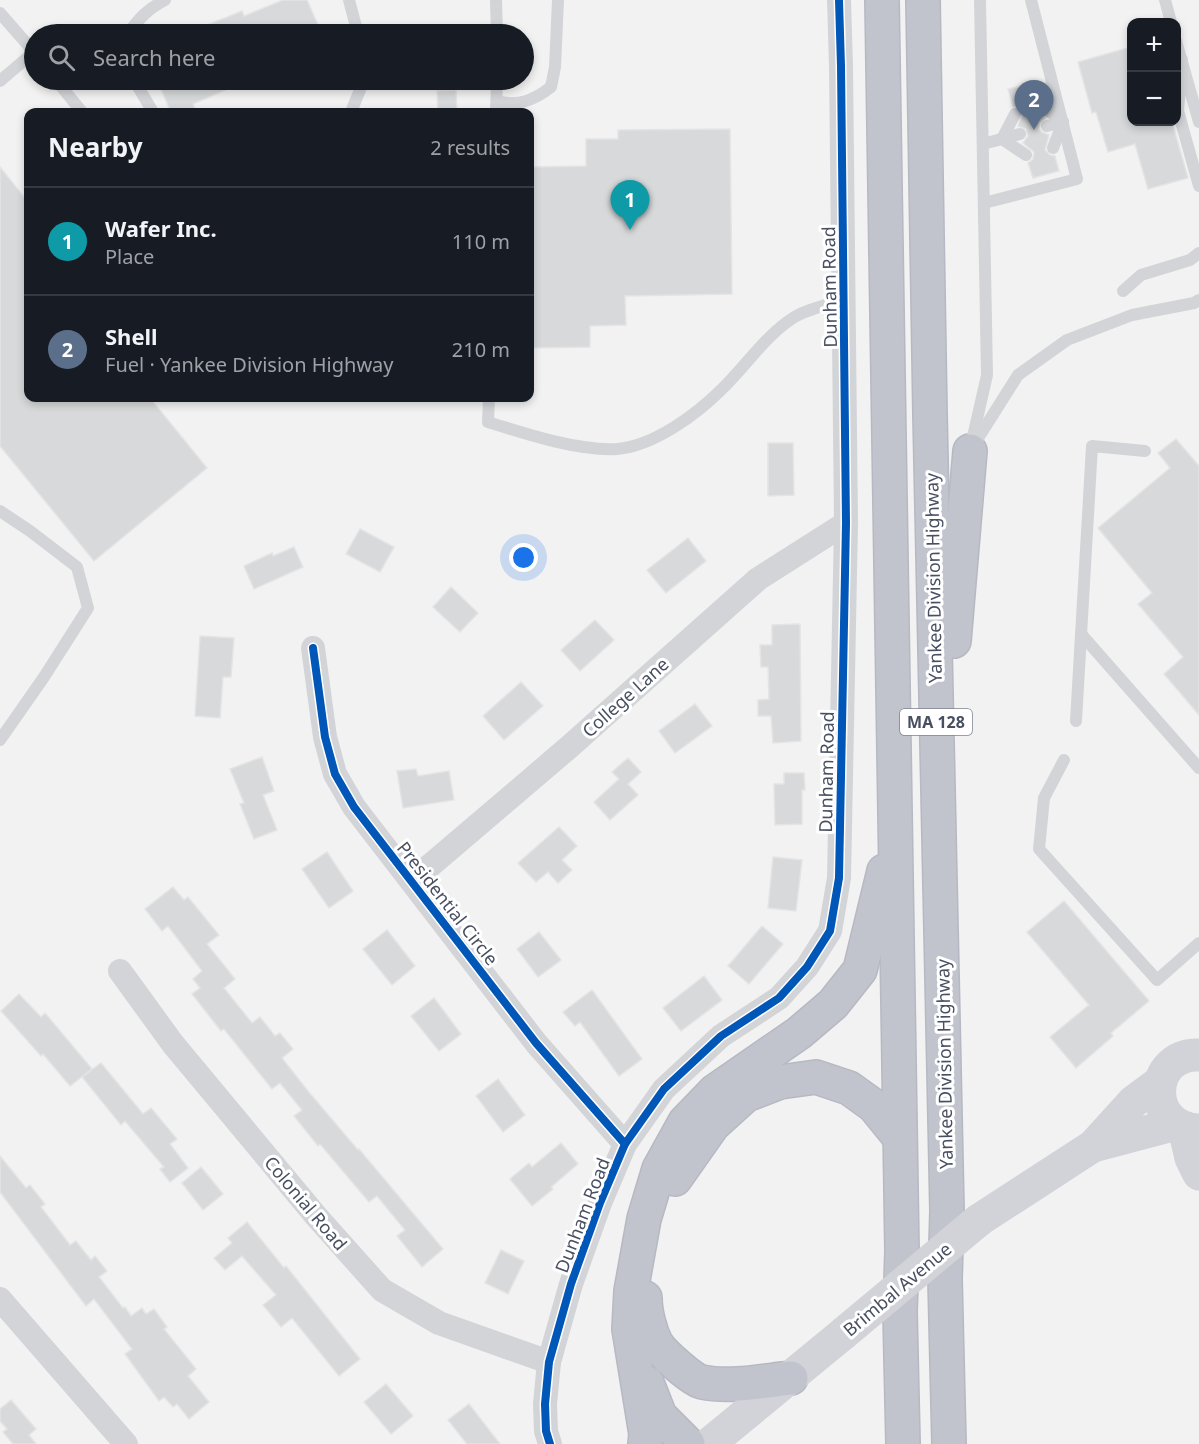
<!DOCTYPE html>
<meta charset="utf-8">
<style>
body{margin:0;font-family:"Noto Sans",sans-serif;background:#242831;color:#f1f3f6}
.controls{position:absolute;right:18px;top:18px;display:grid;overflow:hidden;border-radius:12px;box-shadow:0 3px 9px #0003}
.controls button{width:54px;height:54px;display:grid;place-items:center;padding:0;border:0;border-bottom:2px solid #363941;background:#171b24;color:#f1f3f6;font:30px sans-serif}
.you{position:absolute;left:524px;top:558px;width:21px;height:21px;margin:-15px;border:4px solid #fff;border-radius:50%;background:#1a73e8;box-shadow:0 0 0 9px #1a73e833}
.badge{display:grid;place-items:center;width:39px;height:39px;border-radius:50%;background:#838894;color:#fff;font-size:20px;font-weight:700}
.pin{position:absolute;translate:-50% -50px;filter:drop-shadow(0 2px 3px #0008)}
.pin::after{content:'';position:absolute;top:32px;width:21px;height:18px;background:inherit;clip-path:polygon(0 0,100% 0,50% 100%)}
.list{margin:0;padding:0;list-style:none}
h2{display:flex;justify-content:space-between;align-items:center;height:78px;margin:0;padding:0 24px;font-size:26px}
h2 small{font-size:20px;font-weight:400;color:#9ea1a6}
.list li{display:grid;grid-template-columns:39px 1fr auto;gap:18px;align-items:center;box-sizing:border-box;height:108px;padding:0 24px;border-top:2px solid #363941}
.list b{display:block;font-size:22px;white-space:nowrap}
.list p{margin:0;font-size:20px;white-space:nowrap;color:#9ea1a6}
.list em{font-size:20px;font-style:normal;color:#9ea1a6}
.icon{flex:none;width:33px;height:33px;fill:none;stroke:currentColor;stroke-width:2;stroke-linecap:round;stroke-linejoin:round}
.map{position:relative;flex:none;width:1199px;height:1444px;overflow:hidden}
.search{position:absolute;background:#171b24;box-shadow:0 3px 9px #0003;left:24px;top:24px;width:510px;height:66px;display:flex;align-items:center;gap:15px;box-sizing:border-box;padding:0 21px;border-radius:33px;color:#9ea1a6;font-size:22px}
.panel{position:absolute;background:#171b24;box-shadow:0 3px 9px #0003;left:24px;top:108px;width:510px;height:294px;border-radius:12px}
.map>svg:first-child{display:block}
</style>
<div class="map">
<svg width="1199" height="1444" viewBox="0 0 1199 1444">
<rect width="100%" height="100%" fill="#f3f2f2"/>
<g fill="#d8d9db" stroke="#e4e4e5" stroke-width="1.5">
<polygon points="283,0 307,0 322,34 185,34 242,11 244,16"/>
<polygon points="1131,47 1131,122 1172,122 1188,178 1148,189 1135,144 1108,152 1096,112 1092,113 1078,62"/>
<polygon points="157,80 249,80 193,104 196,112 171,112"/>
<polygon points="1035,82 1039,98 1035,102 1034,109 1044,118 1039,123 1039,129 1042,132 1049,135 1045,150 1050,155 1055,156 1059,171 1033,178 1028,163 1033,159 1034,152 1023,143 1028,136 1026,129 1018,126 1023,113 1019,107 1013,106 1008,89"/>
<polygon points="456,90 457,112 438,112 437,91"/>
<polygon points="730,129 732,294 625,296 626,325 590,326 590,347 530,348 530,167 586,166 586,139 618,139 618,130"/>
<polygon points="0,167 28,202 28,398 150,398 207,468 94,561 0,446"/>
<polygon points="1176,439 1199,466 1199,715 1164,674 1183,657 1138,604 1152,593 1098,528 1170,468 1158,453"/>
<polygon points="768,443 793,443 794,495 768,496"/>
<polygon points="360,529 394,547 380,572 346,554"/>
<polygon points="688,538 706,561 666,593 647,570"/>
<polygon points="294,547 303,567 254,589 244,566 272,553 273,556"/>
<polygon points="451,587 478,613 460,632 433,607"/>
<polygon points="595,620 614,640 580,671 561,650"/>
<polygon points="800,624 801,741 773,743 771,716 758,716 758,700 769,699 768,667 761,667 760,645 772,645 772,625"/>
<polygon points="200,636 234,638 231,677 223,677 220,718 195,716"/>
<polygon points="521,682 543,706 504,740 483,716"/>
<polygon points="695,704 712,726 675,753 659,731"/>
<polygon points="262,757 274,791 263,795 277,830 254,839 240,804 244,803 230,769"/>
<polygon points="628,758 641,772 628,784 638,795 610,820 594,802 619,779 612,772"/>
<polygon points="416,769 418,776 449,771 454,800 403,808 397,771"/>
<polygon points="784,773 804,773 805,790 802,790 802,824 775,825 774,784 784,784"/>
<polygon points="559,827 577,846 562,860 572,870 558,883 548,872 536,882 518,863"/>
<polygon points="327,852 353,891 329,908 302,869"/>
<polygon points="773,857 802,860 796,911 768,908"/>
<polygon points="173,887 184,900 188,897 219,935 207,944 235,979 224,988 252,1023 260,1017 275,1036 280,1033 293,1049 282,1058 308,1091 358,1150 359,1149 443,1249 422,1267 397,1236 405,1230 377,1196 369,1202 320,1144 318,1146 294,1116 302,1110 280,1083 272,1089 224,1029 221,1031 192,994 200,988 193,979 202,971 168,926 162,931 145,909"/>
<polygon points="1064,901 1149,1001 1111,1033 1113,1036 1076,1068 1050,1037 1089,1005 1027,932"/>
<polygon points="762,926 783,944 749,984 728,966"/>
<polygon points="387,930 415,966 392,985 363,949"/>
<polygon points="539,932 561,960 538,977 517,949"/>
<polygon points="704,976 722,1000 681,1031 663,1008"/>
<polygon points="592,990 642,1059 619,1076 580,1022 575,1026 563,1012"/>
<polygon points="19,994 41,1017 45,1013 92,1069 70,1086 43,1054 41,1056 1,1011"/>
<polygon points="434,998 461,1034 439,1051 411,1016"/>
<polygon points="101,1063 143,1114 151,1108 177,1139 170,1144 188,1168 170,1182 160,1169 164,1167 125,1121 121,1125 82,1077"/>
<polygon points="498,1079 525,1115 503,1132 476,1096"/>
<polygon points="561,1143 578,1164 551,1187 553,1189 532,1206 510,1179 529,1163 532,1167"/>
<polygon points="0,1156 26,1188 30,1185 45,1204 41,1207 70,1245 76,1241 91,1260 95,1256 107,1271 99,1277 123,1308 125,1307 131,1316 142,1308 146,1314 154,1309 167,1327 164,1329 196,1369 188,1376 209,1402 189,1419 177,1404 173,1407 164,1397 159,1401 125,1354 132,1349 94,1299 86,1306 0,1192"/>
<polygon points="201,1167 223,1194 203,1210 182,1183"/>
<polygon points="247,1222 284,1268 286,1266 360,1359 339,1376 292,1318 281,1327 263,1305 276,1295 242,1256 225,1270 214,1258 232,1243 228,1238"/>
<polygon points="501,1250 524,1261 508,1294 485,1283"/>
<polygon points="386,1384 413,1416 391,1434 364,1402"/>
<polygon points="11,1400 36,1429 29,1435 36,1444 13,1444 3,1432 7,1429 0,1421 0,1409"/>
<polygon points="469,1404 500,1444 467,1444 448,1420"/>
</g>
<g fill="none" stroke-linecap="round" stroke-linejoin="round">
<defs>
<g id="motorway">
<polyline points="882,0 902,1251 900,1312 903,1444"/>
<polyline points="923,0 930,414 947,1211 945,1279 949,1444"/>
<polyline points="954,641 970,451"/>
<polyline points="675,1179 713,1125 746,1095 780,1082 816,1077 849,1088 874,1106 900,1138"/>
<path d="M645,1298C645,1312 650,1331 656,1343C662,1353 691,1379 702,1382C730,1388 763,1381 791,1378"/>
<polyline points="647,1383 660,1416 688,1444"/>
<polyline points="645,1444 646,1434 629,1329 631,1291 644,1219 659,1169 685,1122 715,1091 799,1033 833,1004 860,970 884,871"/>
</g>
</defs>
<use href="#motorway" stroke="#b6b9c3" stroke-width="36"/>
<g stroke="#d3d4d8" stroke-width="12">
<polyline points="349,0 358,34"/>
<polyline points="496,0 497,34"/>
<polyline points="1165,0 1171,22"/>
<polyline points="0,13 34,52 0,81"/>
<path d="M128,34C138,19 148,9 165,0"/>
<polyline points="1176,41 1199,122"/>
<polyline points="1182,60 1178,111 1199,186"/>
<polyline points="56,80 82,112"/>
<polyline points="134,80 153,112"/>
<path d="M497,101C518,107 534,100 551,87L555,67L558,0"/>
<polyline points="1042,106 1063,122"/>
<polyline points="351,112 364,80"/>
<polyline points="496,112 497,80"/>
<polyline points="1015,114 1002,139 1026,155"/>
<polyline points="1047,126 1063,122"/>
<polyline points="983,144 1020,134"/>
<polyline points="1053,148 1063,122"/>
<polyline points="984,203 1077,179 1031,0"/>
<polyline points="1123,291 1141,275 1190,260 1199,253"/>
<path d="M489,398L488,422C526,434 578,451 617,449C654,446 697,414 722,389C745,367 766,335 793,318C807,309 828,305 844,299"/>
<polyline points="975,443 1018,375 1067,340 1132,315 1194,303 1199,300"/>
<polyline points="970,450 987,375 980,0"/>
<polyline points="0,511 30,531 77,567 88,608 44,677 0,740"/>
<polyline points="1081,634 1199,768"/>
<polyline points="1076,721 1092,446 1145,451"/>
<polyline points="1064,760 1044,798 1039,849 1157,980 1199,943"/>
</g>
<g stroke="#d3d4d8" stroke-width="24">
<polyline points="313,648 325,737 335,774 354,807 536,1043 625,1144"/>
<polyline points="412,881 568,748 758,579 846,523"/>
<polyline points="120,971 173,1044 316,1216 382,1290 439,1323 549,1362"/>
<polyline points="0,1299 126,1444"/>
<polyline points="550,1444 546,1431 545,1404 549,1362 571,1284 600,1203 625,1144 664,1089 721,1036 779,998 807,967 830,931 839,878 846,523 841,66 839,0"/>
</g>
<g stroke="#d2d3d8" stroke-width="33">
<path d="M1199,1055C1148,1053 1145,1128 1199,1130"/>
<polyline points="1184,1128 1191,1158 1199,1174"/>
<polyline points="1093,1146 1176,1124"/>
<polyline points="979,1220 1093,1146 1133,1102 1160,1082"/>
<polyline points="709,1444 844,1333"/>
</g>
<use href="#motorway" stroke="#c1c4cd" stroke-width="33"/>
<polyline stroke="#d2d3d8" stroke-width="33" points="844,1333 979,1220"/>
<defs>
<g id="cycleway">
<polyline points="313,648 325,737 335,774 354,807 536,1043 625,1144"/>
<polyline points="550,1444 546,1431 545,1404 549,1362 571,1284 600,1203 625,1144 664,1089 721,1036 779,998 807,967 830,931 839,878 846,523 841,66 839,0"/>
</g>
</defs>
<use href="#cycleway" stroke="#fff" stroke-width="11"/>
<use href="#cycleway" stroke="#0057b8" stroke-width="8"/>
</g>
<g text-anchor="middle" dominant-baseline="central" stroke-width="6" stroke-linejoin="round" paint-order="stroke">
<rect fill="#fff" stroke="#7e8490" stroke-width="1.5" x="900" y="709" width="72" height="26" rx="4.5"/>
<g font-size="16" font-weight="bold" fill="#474f61">
<text x="936" y="722">MA 128</text>
</g>
<g font-size="18" fill="#474f61" stroke="#fff">
<text transform="translate(829 287) rotate(-91)">Dunham Road</text>
<text transform="translate(933 578) rotate(-91)">Yankee Division Highway</text>
<text transform="translate(625 697) rotate(-42)">College Lane</text>
<text transform="translate(826 772) rotate(-89)">Dunham Road</text>
<text transform="translate(448 903) rotate(52)">Presidential Circle</text>
<text transform="translate(944 1064) rotate(-91)">Yankee Division Highway</text>
<text transform="translate(306 1203) rotate(50)">Colonial Road</text>
<text transform="translate(582 1215) rotate(-69)">Dunham Road</text>
<text transform="translate(897 1289) rotate(-40)">Brimbal Avenue</text>
</g>
</g>
</svg>
<div class="controls">
<button>+</button>
<button>−</button>
</div>
<div class="you"></div>
<div class="pin badge" style="left:630px;top:230px;background:#0f9aa8">1</div>
<div class="pin badge" style="left:1034px;top:130px;background:#5c6f8a">2</div>
<div class="search"><svg class="icon" aria-label="search" viewBox="0 0 24 24"><circle cx="10" cy="10" r="6"/><path d="M15 15l6 6"/></svg>Search here</div>
<section class="panel">
<h2>Nearby<small>2 results</small></h2>
<ul class="list">
<li><span class="badge" style="background:#0f9aa8">1</span><div><b>Wafer Inc.</b><p>Place</p></div><em>110 m</em></li>
<li><span class="badge" style="background:#5c6f8a">2</span><div><b>Shell</b><p>Fuel · Yankee Division Highway</p></div><em>210 m</em></li>
</ul>
</section>
</div>
